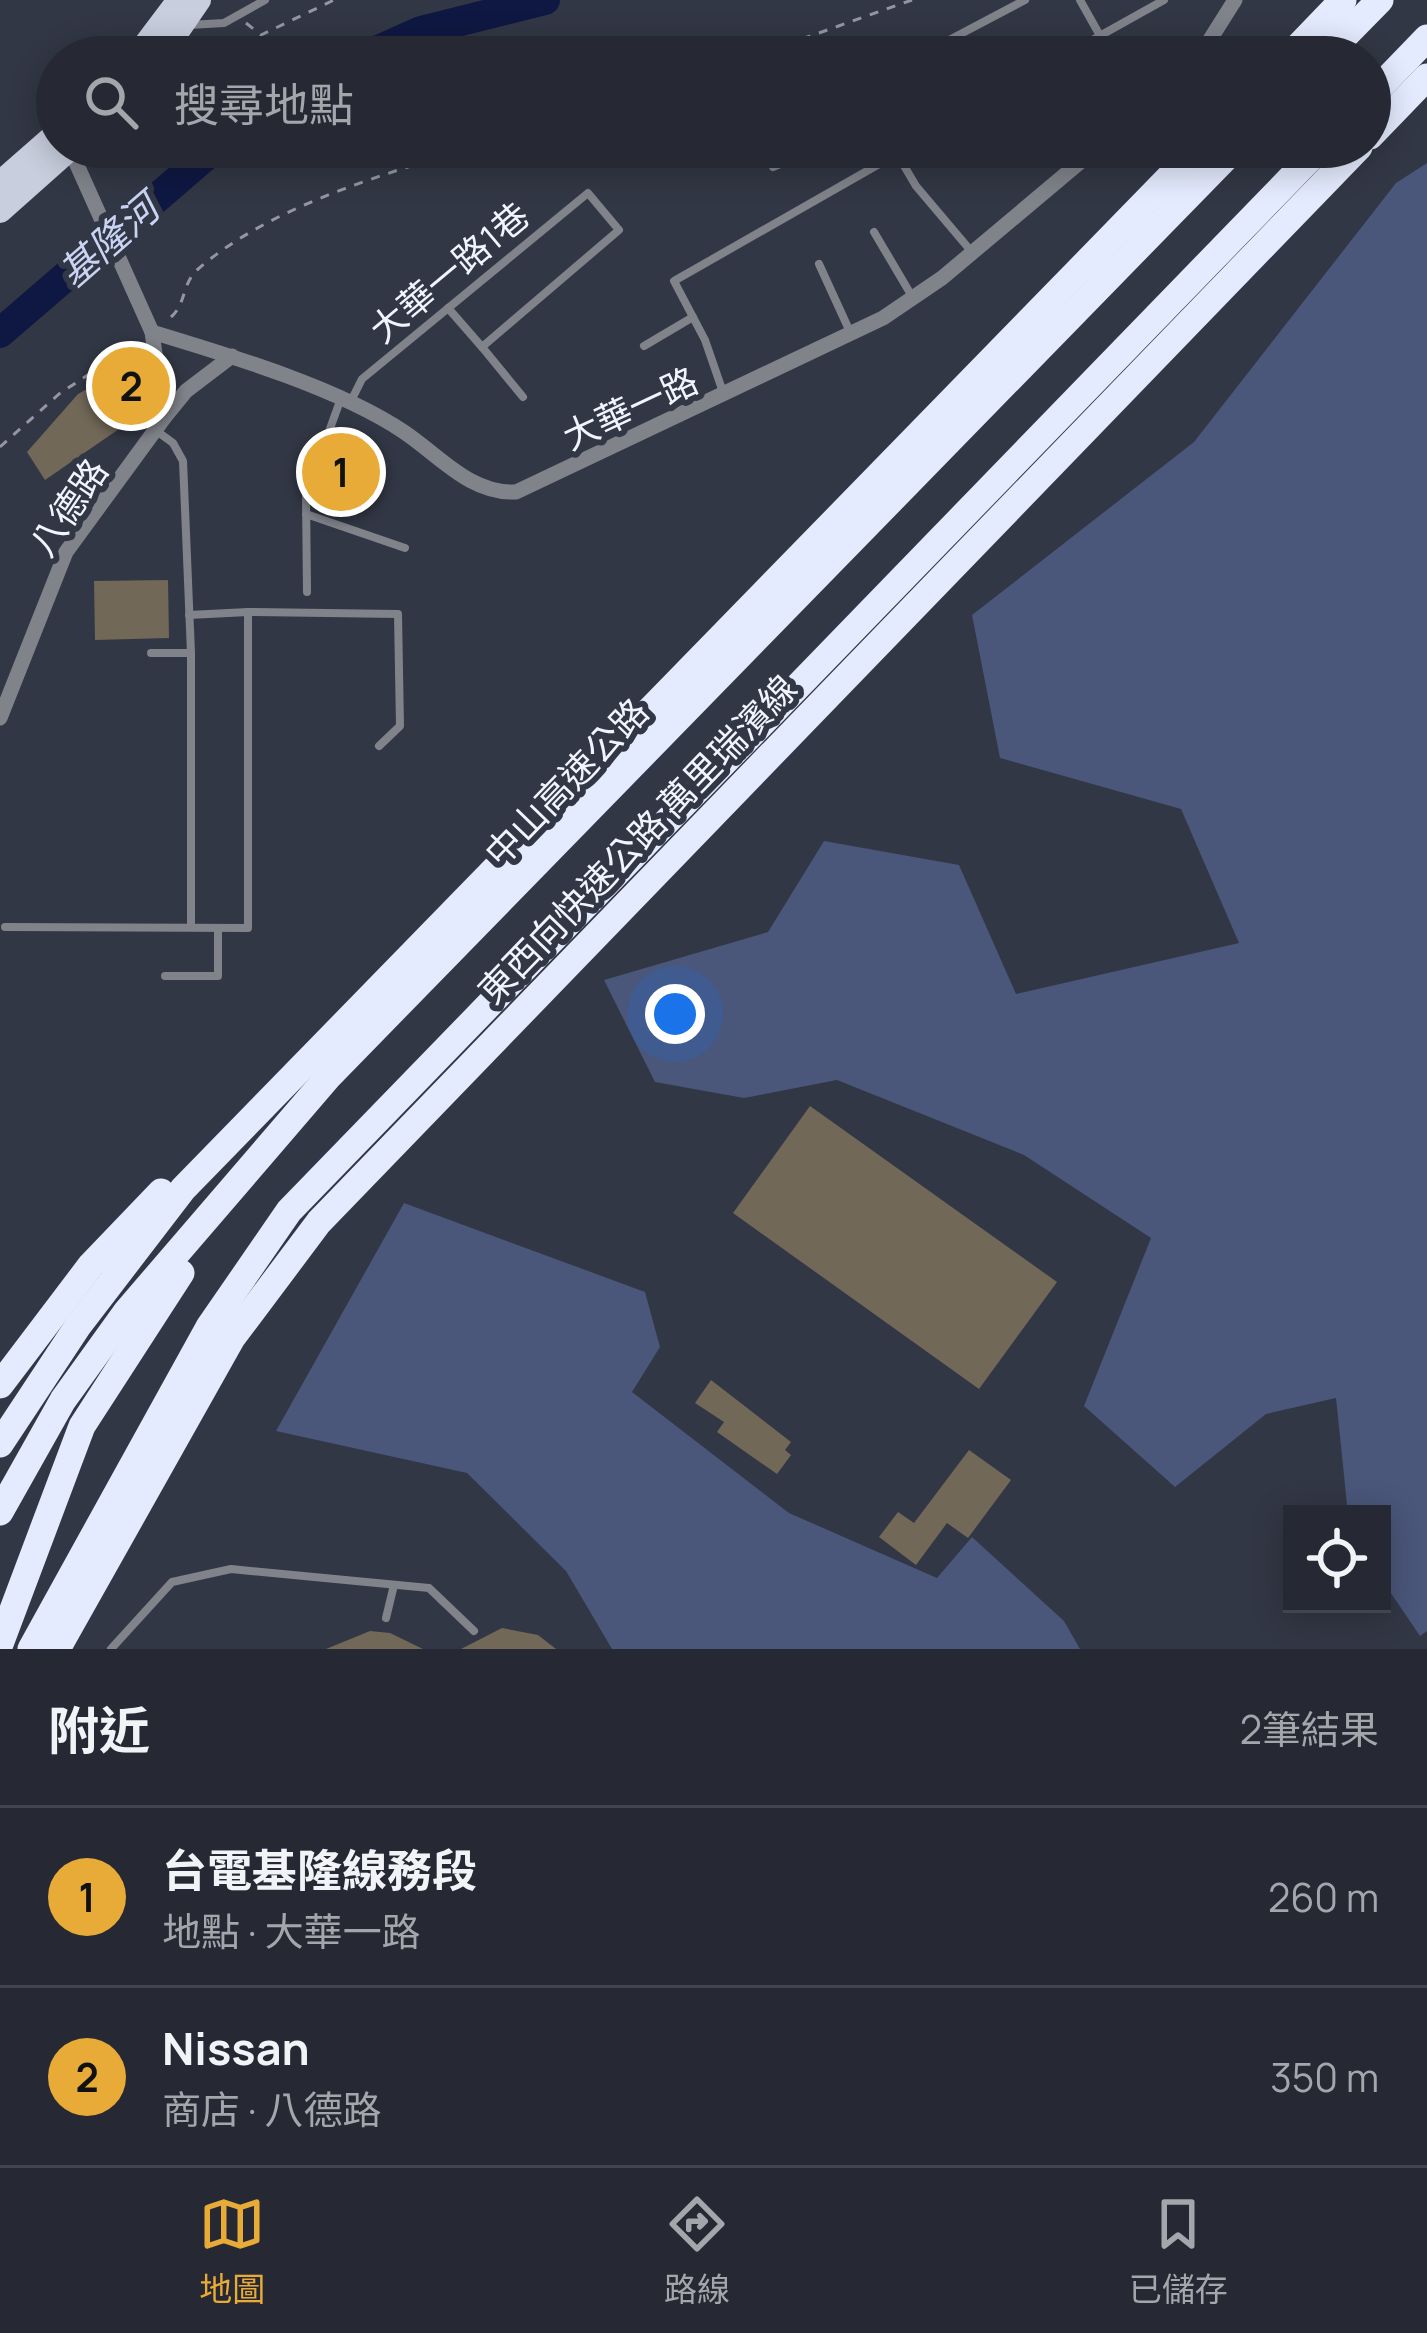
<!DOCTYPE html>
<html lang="zh-TW">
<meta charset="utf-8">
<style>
body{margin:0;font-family:Manrope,"Noto Sans TC",sans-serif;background:#2e313c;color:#f1f3f6}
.controls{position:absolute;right:36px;bottom:36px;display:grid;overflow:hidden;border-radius:0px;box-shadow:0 6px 30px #0003}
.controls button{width:108px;height:108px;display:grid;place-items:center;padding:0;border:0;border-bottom:3px solid #42454f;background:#262934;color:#f1f3f6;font:60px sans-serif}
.you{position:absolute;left:675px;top:1014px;width:42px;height:42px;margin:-30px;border:9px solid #fff;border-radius:50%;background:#1a73e8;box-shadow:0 0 0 18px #1a73e833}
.badge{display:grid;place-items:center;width:78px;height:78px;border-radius:50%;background:#e9ab38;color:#111;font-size:39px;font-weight:700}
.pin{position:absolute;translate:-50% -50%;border:6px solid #fff;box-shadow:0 3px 12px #0006}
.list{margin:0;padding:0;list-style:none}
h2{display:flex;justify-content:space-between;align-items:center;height:156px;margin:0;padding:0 48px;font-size:51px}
h2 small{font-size:39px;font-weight:400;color:#a4a6ac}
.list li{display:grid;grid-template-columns:78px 1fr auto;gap:36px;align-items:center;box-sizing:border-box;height:180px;padding:0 48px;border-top:3px solid #42454f}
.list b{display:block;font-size:45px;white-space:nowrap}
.list p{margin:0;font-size:39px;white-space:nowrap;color:#a4a6ac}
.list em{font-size:39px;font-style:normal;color:#a4a6ac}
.icon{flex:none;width:66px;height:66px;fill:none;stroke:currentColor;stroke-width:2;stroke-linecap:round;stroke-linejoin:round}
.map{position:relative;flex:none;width:1427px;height:1649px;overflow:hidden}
.search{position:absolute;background:#262934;box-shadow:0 6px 30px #0003;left:36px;right:36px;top:36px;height:132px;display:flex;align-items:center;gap:30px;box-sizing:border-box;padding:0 42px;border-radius:66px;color:#a4a6ac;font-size:45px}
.sheet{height:516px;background:#262934}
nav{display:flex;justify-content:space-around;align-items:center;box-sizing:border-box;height:168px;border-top:3px solid #42454f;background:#262934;font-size:33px;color:#a4a6ac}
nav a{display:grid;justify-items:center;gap:6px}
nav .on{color:#e9ab38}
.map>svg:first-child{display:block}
</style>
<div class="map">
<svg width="1427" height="1649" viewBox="0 0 1427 1649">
<rect width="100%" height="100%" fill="#323745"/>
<g fill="#4a567a">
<polygon points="1427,163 1427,1631 1420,1636 1382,1580 1382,1514 1348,1514 1336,1398 1266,1414 1175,1487 1084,1406 1151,1238 1024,1155 837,1080 744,1098 655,1082 604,980 768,932 824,841 959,865 1016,994 1239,943 1181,809 1000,758 972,615 1194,442 1396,183"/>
<polygon points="404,1203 645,1292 660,1347 632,1392 789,1513 937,1578 972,1537 1064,1621 1080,1649 612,1649 566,1571 467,1473 276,1431"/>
</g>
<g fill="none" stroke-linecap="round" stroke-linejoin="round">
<g stroke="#0f1842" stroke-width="30">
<polyline points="363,57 421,31 545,0"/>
<polyline points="0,333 216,147"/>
</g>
</g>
<g fill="#716858">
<polygon points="142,358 148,409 45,480 27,452 78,394"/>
<polygon points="331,452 363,465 352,492 320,480"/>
<polygon points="168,580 169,638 95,640 94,581"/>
<polygon points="810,1106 1057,1282 979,1389 733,1213"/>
<polygon points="711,1380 791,1442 785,1450 791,1455 777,1474 717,1432 724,1422 695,1403"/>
<polygon points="969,1450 1011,1480 968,1538 947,1523 916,1565 879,1537 898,1512 914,1523"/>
<polygon points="502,1628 538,1635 556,1649 461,1649"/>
<polygon points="370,1631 390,1633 423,1649 326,1649"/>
</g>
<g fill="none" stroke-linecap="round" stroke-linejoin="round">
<g stroke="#9397a3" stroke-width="3" stroke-dasharray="9 9" stroke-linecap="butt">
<polyline points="246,23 261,35 334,0"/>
<polyline points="751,57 912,0"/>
<path d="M171,317C186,304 182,284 197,270C270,206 380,176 471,147"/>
<polyline points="0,447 59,394 133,345"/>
</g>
<g stroke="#80838a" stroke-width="8">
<polyline points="1080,0 1112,57"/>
<polyline points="189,25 224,23 265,0"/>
<polyline points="917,57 1025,0"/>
<polyline points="1062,57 1164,0"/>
<polyline points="893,147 916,186 971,251"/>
<polyline points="773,167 820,147"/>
<polyline points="874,232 913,298"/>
<polyline points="819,264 851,334"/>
<polyline points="448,308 482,347"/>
<polyline points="644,346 693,317"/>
<polyline points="724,395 705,340 674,281 909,147"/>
<polyline points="350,403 362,379 588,193 619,230 482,347 523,397"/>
<polyline points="306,514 405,548"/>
<polyline points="307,592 306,495 340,401"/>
<polyline points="248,612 398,614 400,726 379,746"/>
<polyline points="151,653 191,653 183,461 173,443 158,432"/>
<polyline points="191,653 191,927"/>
<polyline points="5,927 248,928 248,612 189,615"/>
<polyline points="165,976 218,976 218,928"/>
<polyline points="386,1618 394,1585"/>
<polyline points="111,1649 172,1582 231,1569 429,1588 474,1631"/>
</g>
<g stroke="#80838a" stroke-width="15">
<polyline points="1199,57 1235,0"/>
<path d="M152,332C228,355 339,388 404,432C440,456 470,494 516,492L883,318L942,278L1098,147"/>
<polyline points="164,418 186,391 232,356"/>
<polyline points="0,718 66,552 164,418 152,332 69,147"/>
</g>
<g stroke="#c8cedd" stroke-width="24">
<polyline points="136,57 179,0"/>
<polyline points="160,57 199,0"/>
<polyline points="0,183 57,133"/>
<polyline points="0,211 72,147"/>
</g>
<g stroke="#e4ebfe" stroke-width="27">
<polyline points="1288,57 1343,0"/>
<polyline points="1324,57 1380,0"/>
<polyline points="1370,97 1427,38"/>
<polyline points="1370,136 1427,77"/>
<polyline points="0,1385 91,1265 161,1192"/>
<polyline points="0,1444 78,1326 183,1189 1199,147"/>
<polyline points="0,1512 63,1400 127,1311 329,1076 1236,147"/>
<polyline points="0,1644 82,1426 181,1273"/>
<polyline points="31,1649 209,1327 289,1211 1321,147"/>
<polyline points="57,1649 232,1338 319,1222 1359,147"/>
</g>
</g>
<g text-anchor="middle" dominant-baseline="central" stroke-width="12" stroke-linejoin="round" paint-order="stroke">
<g font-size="36" fill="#f1f4fe" stroke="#323745">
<text transform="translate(449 272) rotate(-40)">大華一路1巷</text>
<text transform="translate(630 408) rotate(-25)">大華一路</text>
<text transform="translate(68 507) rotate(-56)">八德路</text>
<text transform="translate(566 782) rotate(-46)">中山高速公路</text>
<text transform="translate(637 839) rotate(-46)">東西向快速公路 萬里瑞濱線</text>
</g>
<g font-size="39" font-style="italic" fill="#c9d4f3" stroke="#323745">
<text transform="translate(108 240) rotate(-41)">基隆河</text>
</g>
</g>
</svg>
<div class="controls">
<button><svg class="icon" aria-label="locate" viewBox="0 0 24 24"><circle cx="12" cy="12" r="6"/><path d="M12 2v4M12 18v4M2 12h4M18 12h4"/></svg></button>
</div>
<div class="you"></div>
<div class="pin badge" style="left:341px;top:472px">1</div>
<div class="pin badge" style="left:131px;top:386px">2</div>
<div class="search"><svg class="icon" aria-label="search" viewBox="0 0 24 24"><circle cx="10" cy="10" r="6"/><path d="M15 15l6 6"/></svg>搜尋地點</div>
</div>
<section class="sheet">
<h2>附近<small>2筆結果</small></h2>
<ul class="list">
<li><span class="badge">1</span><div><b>台電基隆線務段</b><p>地點 · 大華一路</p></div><em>260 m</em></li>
<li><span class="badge">2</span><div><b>Nissan</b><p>商店 · 八德路</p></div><em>350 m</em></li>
</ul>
</section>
<nav>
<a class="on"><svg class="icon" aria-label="map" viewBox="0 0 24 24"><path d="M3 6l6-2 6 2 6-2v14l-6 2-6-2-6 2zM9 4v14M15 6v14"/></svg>地圖</a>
<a><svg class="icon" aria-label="directions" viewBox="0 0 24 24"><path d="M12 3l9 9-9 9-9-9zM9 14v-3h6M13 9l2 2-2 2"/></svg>路線</a>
<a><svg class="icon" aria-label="saved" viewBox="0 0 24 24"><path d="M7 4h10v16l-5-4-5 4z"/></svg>已儲存</a>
</nav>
